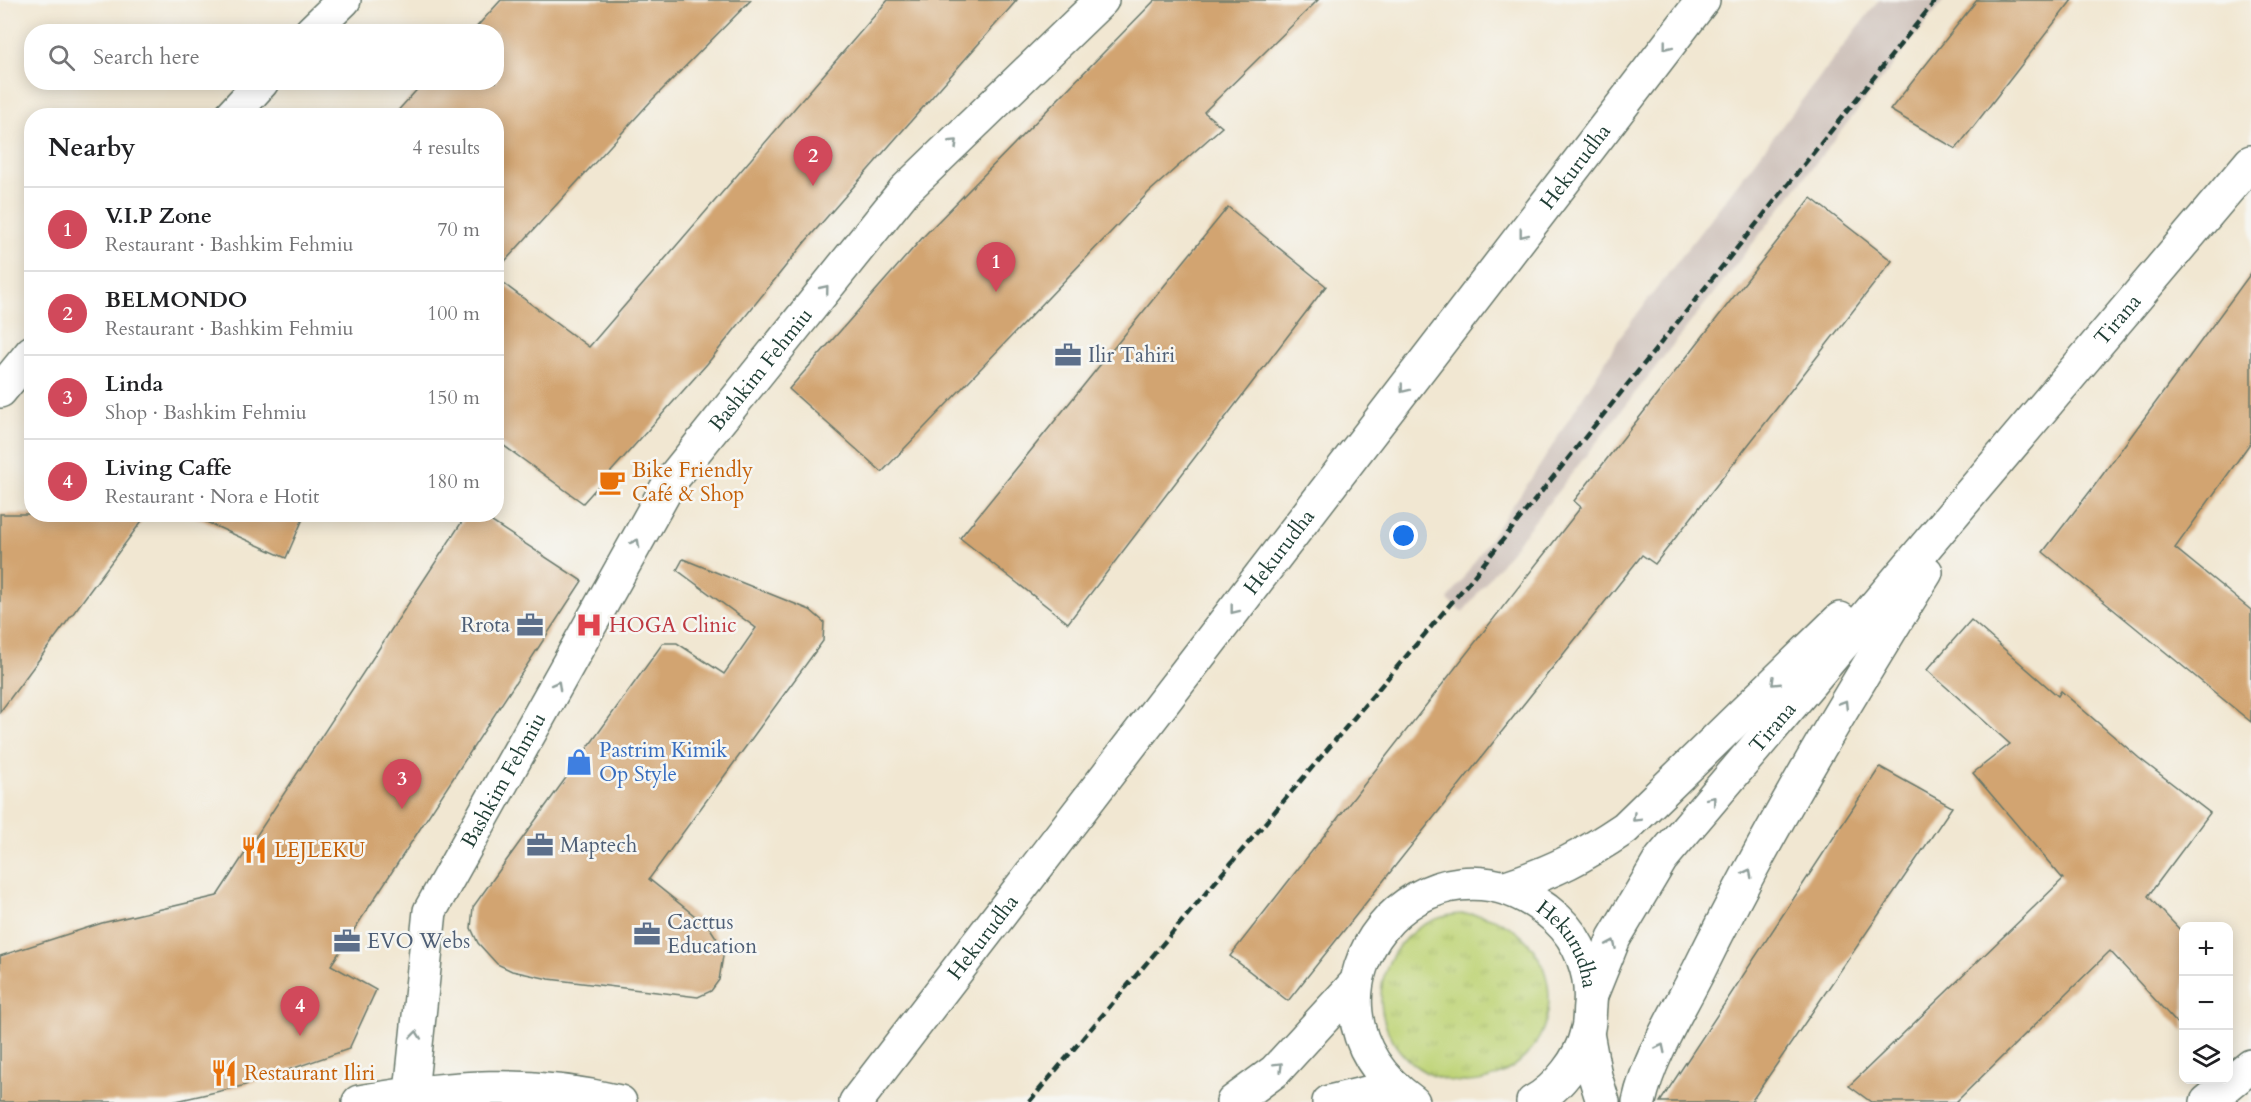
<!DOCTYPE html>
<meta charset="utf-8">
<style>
body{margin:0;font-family:Cardo,serif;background:#f6f6f6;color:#202124}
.controls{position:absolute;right:18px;bottom:18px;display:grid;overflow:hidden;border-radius:12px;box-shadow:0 3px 15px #0003}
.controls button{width:54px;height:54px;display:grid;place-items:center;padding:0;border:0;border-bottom:2px solid #e0e0e0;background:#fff;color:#202124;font:30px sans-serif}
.you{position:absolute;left:1404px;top:536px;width:21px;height:21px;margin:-15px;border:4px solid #fff;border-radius:50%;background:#1a73e8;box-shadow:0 0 0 9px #1a73e833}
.badge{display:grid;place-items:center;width:39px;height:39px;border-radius:50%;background:#d1495b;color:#fff;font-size:20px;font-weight:700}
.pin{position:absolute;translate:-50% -50px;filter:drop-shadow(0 2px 3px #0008)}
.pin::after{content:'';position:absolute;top:32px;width:21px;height:18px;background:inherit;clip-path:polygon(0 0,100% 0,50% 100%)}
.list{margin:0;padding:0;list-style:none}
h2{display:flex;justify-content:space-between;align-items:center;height:78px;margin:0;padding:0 24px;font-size:26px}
h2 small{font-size:20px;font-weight:400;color:#757577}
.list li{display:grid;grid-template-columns:39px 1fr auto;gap:18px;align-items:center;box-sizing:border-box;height:84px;padding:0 24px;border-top:2px solid #e0e0e0}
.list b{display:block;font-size:22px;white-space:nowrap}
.list p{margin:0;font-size:20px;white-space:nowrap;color:#757577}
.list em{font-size:20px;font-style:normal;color:#757577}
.icon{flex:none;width:33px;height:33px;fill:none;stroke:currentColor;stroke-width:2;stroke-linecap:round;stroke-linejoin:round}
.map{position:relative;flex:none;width:2251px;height:1102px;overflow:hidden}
.search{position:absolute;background:#fff;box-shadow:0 3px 15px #0003;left:24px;top:24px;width:480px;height:66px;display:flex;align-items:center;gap:15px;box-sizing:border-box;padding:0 21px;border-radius:24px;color:#757577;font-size:22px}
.panel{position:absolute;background:#fff;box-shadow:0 3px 15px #0003;left:24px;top:108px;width:480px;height:414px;border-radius:24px}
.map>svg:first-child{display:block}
</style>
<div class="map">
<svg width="2251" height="1102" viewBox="0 0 2251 1102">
<defs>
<pattern id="grass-tufts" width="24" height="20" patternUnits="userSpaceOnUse" patternTransform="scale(1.5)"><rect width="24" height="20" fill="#bfd478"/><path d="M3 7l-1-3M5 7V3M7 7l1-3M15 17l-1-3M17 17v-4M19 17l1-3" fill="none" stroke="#a4b768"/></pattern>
</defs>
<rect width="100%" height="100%" fill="#f6f6f2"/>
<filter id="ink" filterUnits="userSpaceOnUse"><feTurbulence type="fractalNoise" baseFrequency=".0167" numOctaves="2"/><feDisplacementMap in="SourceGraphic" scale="12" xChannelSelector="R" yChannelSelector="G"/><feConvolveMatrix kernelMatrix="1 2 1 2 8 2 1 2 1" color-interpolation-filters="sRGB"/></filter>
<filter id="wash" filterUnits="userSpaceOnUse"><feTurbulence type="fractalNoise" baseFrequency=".008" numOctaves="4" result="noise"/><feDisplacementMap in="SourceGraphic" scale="24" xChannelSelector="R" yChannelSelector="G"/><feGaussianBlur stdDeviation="1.35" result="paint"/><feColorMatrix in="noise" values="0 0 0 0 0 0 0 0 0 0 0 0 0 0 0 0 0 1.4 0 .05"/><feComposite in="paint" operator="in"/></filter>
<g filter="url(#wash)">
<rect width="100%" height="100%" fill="#f1e7d2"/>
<polygon fill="#cec1ba" points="1879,0 1944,0 1463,612 1448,600 1539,467 1624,331"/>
<circle fill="url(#grass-tufts)" stroke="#6f8856" stroke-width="1.5" cx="1465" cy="998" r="84"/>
<g id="blocks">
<g fill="#d2a471">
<polygon points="501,0 751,0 652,100 496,271 496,116 393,116 424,82 496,82 496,32 472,32"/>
<polygon points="888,0 1017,0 805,242 707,364 583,503 496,440 496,278 589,347"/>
<polygon points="1155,0 1318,0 1204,112 1222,127 1149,192 882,472 789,389 924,236"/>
<polygon points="1977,0 2072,0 1956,149 1890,110"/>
<polygon points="1811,198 1892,261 1655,564 1642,555 1288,1001 1230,956 1581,507 1574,501"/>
<polygon points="1228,207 1326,286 1068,623 960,538"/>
<polygon points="2251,273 2251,442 2175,548 2251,610 2251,722 2043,552 2095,485"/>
<polygon points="0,514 147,514 0,712"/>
<polygon points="189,514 305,514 286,558"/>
<polygon points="467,514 480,514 582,581 331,965 376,990 349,1049 242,1086 172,1102 0,1102 0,956 102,923 217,896"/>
<polygon points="683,559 810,610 824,622 823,641 649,879 710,928 724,950 719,980 711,991 698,997 549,979 512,971 497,964 478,943 471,928 473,907 663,643 677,643 724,674 756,628 677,570"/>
<polygon points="1971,620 2058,696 2061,691 2139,758 2210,813 2148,896 2184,934 2184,1031 2110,951 1956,1102 1871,1102 1849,1086 2063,879 1973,773 2010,744 1927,670"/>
<polygon points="1880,767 1952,807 1751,1102 1660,1102"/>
</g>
</g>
</g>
<g filter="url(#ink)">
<use href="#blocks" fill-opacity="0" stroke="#68786b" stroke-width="1.5"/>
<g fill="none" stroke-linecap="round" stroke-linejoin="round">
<defs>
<g id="street">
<polyline points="311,32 344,0"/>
<polyline points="231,116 262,82"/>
<polyline points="0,391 32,352"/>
<path d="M359,1102C450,1086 529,1080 620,1102"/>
<path id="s1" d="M410,1102L430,911L670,482L904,191L1102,0"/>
</g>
<g id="secondary">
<path d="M1506,887C1555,871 1582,857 1625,828L1840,619"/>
<path id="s2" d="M1591,995L1614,938L1661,859L2251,162"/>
<polyline points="1587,1033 1595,1076 1603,1102"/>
<path id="s3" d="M856,1102L1703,0"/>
<polyline points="1233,1102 1275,1071 1355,984"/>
<polyline points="1329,1102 1392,1087"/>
<path id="s4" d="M1413,1102C1267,997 1429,803 1557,919C1579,939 1593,974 1590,1005C1589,1014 1590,1024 1587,1032C1581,1059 1557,1089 1533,1102"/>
<path d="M1639,1102C1649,1056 1678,1012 1699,970C1767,831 1845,703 1926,572"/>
<polyline points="2207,1102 2251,1066"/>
</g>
</defs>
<use href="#street" stroke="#68786b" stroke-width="36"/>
<use href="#secondary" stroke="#68786b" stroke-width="36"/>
<use href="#street" stroke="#fff" stroke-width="33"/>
<use href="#secondary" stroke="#fff" stroke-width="33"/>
<polyline stroke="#1f3d34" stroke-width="4.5" stroke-dasharray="9 4.5" stroke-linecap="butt" points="1029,1102 1469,582 1936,0"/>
</g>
<defs><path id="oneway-chevron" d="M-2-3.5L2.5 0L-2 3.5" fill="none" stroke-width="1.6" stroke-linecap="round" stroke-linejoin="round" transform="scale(1.5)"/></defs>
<g stroke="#8f9e9a">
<use href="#oneway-chevron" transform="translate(1667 46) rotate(128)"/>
<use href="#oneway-chevron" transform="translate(954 143) rotate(-44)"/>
<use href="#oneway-chevron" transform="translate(1523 234) rotate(128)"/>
<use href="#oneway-chevron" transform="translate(825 289) rotate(-51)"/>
<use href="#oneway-chevron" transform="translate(1404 389) rotate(128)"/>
<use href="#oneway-chevron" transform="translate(636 543) rotate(-61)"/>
<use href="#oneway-chevron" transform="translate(1234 610) rotate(128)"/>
<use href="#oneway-chevron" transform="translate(1775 682) rotate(136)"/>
<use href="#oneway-chevron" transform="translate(557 685) rotate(-61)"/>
<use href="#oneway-chevron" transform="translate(1844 704) rotate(-58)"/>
<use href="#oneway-chevron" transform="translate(1712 800) rotate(-50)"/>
<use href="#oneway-chevron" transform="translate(1636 818) rotate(136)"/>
<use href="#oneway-chevron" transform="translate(1748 873) rotate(-63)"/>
<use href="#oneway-chevron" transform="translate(1612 944) rotate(-66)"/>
<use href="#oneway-chevron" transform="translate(416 1035) rotate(-84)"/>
<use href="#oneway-chevron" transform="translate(1661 1048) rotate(-64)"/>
<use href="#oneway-chevron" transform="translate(1279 1066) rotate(-45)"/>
</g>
</g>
<defs>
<symbol id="office-bare" viewBox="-9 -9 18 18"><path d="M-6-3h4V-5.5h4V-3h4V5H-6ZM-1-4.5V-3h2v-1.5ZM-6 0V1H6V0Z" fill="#5c6f8a" stroke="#f6f6f2" stroke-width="2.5" paint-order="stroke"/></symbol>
<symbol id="cafe-bare" viewBox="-9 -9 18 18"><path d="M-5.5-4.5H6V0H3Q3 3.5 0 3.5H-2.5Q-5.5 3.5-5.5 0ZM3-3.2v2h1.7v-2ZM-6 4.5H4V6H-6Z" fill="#e8710a" stroke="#f6f6f2" stroke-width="2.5" paint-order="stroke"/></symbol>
<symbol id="hospital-bare" viewBox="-9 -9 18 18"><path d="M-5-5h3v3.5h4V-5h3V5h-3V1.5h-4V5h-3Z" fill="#e0444e" stroke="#f6f6f2" stroke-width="2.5" paint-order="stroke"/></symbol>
<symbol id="shop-bare" viewBox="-9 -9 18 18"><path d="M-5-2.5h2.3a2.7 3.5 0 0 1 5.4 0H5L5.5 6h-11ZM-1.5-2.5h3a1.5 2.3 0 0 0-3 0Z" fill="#3f7fe0" stroke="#f6f6f2" stroke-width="2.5" paint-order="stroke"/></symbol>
<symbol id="restaurant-bare" viewBox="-9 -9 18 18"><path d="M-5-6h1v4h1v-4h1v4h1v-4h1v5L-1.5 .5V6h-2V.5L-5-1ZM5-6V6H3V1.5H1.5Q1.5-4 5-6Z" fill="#e8710a" stroke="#f6f6f2" stroke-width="2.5" paint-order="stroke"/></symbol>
</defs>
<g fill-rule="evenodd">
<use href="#office-bare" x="1049" y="336" width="38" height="38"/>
<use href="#cafe-bare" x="593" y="463" width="38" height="38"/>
<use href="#office-bare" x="511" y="606" width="38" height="38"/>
<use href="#hospital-bare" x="570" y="606" width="38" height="38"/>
<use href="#shop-bare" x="560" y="743" width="38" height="38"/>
<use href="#office-bare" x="521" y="826" width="38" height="38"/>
<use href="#restaurant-bare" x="235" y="831" width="38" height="38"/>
<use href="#office-bare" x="628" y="915" width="38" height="38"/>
<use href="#office-bare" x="328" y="922" width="38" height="38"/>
<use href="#restaurant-bare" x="205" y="1054" width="38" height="38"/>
</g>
<g text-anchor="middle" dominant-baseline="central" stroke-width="5" stroke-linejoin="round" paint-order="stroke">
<g font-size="21" fill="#1f3d34" stroke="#f6f6f2">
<text stroke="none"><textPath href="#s3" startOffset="1180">Hekurudha</textPath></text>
<text stroke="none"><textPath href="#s2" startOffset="860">Tirana</textPath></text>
<text stroke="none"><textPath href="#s1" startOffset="828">Bashkim Fehmiu</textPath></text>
<text stroke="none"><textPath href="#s3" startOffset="694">Hekurudha</textPath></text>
<text stroke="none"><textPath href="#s2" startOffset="326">Tirana</textPath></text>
<text stroke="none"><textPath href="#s1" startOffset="342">Bashkim Fehmiu</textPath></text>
<text stroke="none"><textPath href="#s3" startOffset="208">Hekurudha</textPath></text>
<text stroke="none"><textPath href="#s4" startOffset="426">Hekurudha</textPath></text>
</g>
<g font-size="21" fill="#4e5e75" stroke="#f6f6f2" text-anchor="start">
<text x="1088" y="355">Ilir Tahiri</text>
<text x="510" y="625" text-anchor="end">Rrota</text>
<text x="560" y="845">Maptech</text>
<text x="667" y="922">Cacttus<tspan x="667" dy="24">Education</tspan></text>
<text x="367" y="941">EVO Webs</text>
</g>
<g font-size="21" fill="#c56008" stroke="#f6f6f2" text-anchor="start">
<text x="632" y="470">Bike Friendly<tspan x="632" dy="24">Café &amp; Shop</tspan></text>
<text x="274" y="850">LEJLEKU</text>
<text x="244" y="1073">Restaurant Iliri</text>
</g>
<g font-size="21" fill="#be3a42" stroke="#f6f6f2" text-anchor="start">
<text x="609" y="625">HOGA Clinic</text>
</g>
<g font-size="21" fill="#366cbe" stroke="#f6f6f2" text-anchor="start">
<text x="599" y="750">Pastrim Kimik<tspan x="599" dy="24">Op Style</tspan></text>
</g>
</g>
</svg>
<div class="controls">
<button>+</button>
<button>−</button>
<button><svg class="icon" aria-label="layers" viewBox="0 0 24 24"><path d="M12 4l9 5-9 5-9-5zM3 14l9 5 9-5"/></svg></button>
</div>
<div class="you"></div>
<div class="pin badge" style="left:996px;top:292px">1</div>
<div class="pin badge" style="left:813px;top:186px">2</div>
<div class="pin badge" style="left:402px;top:809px">3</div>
<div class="pin badge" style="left:300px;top:1036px">4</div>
<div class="search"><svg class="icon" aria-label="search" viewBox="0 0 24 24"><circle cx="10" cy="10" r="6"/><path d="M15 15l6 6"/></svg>Search here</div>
<section class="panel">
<h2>Nearby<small>4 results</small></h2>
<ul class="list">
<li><span class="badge">1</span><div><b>V.I.P Zone</b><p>Restaurant · Bashkim Fehmiu</p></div><em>70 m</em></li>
<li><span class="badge">2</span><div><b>BELMONDO</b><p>Restaurant · Bashkim Fehmiu</p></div><em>100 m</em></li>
<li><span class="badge">3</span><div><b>Linda</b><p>Shop · Bashkim Fehmiu</p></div><em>150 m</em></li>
<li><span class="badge">4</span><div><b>Living Caffe</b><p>Restaurant · Nora e Hotit</p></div><em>180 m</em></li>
</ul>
</section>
</div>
